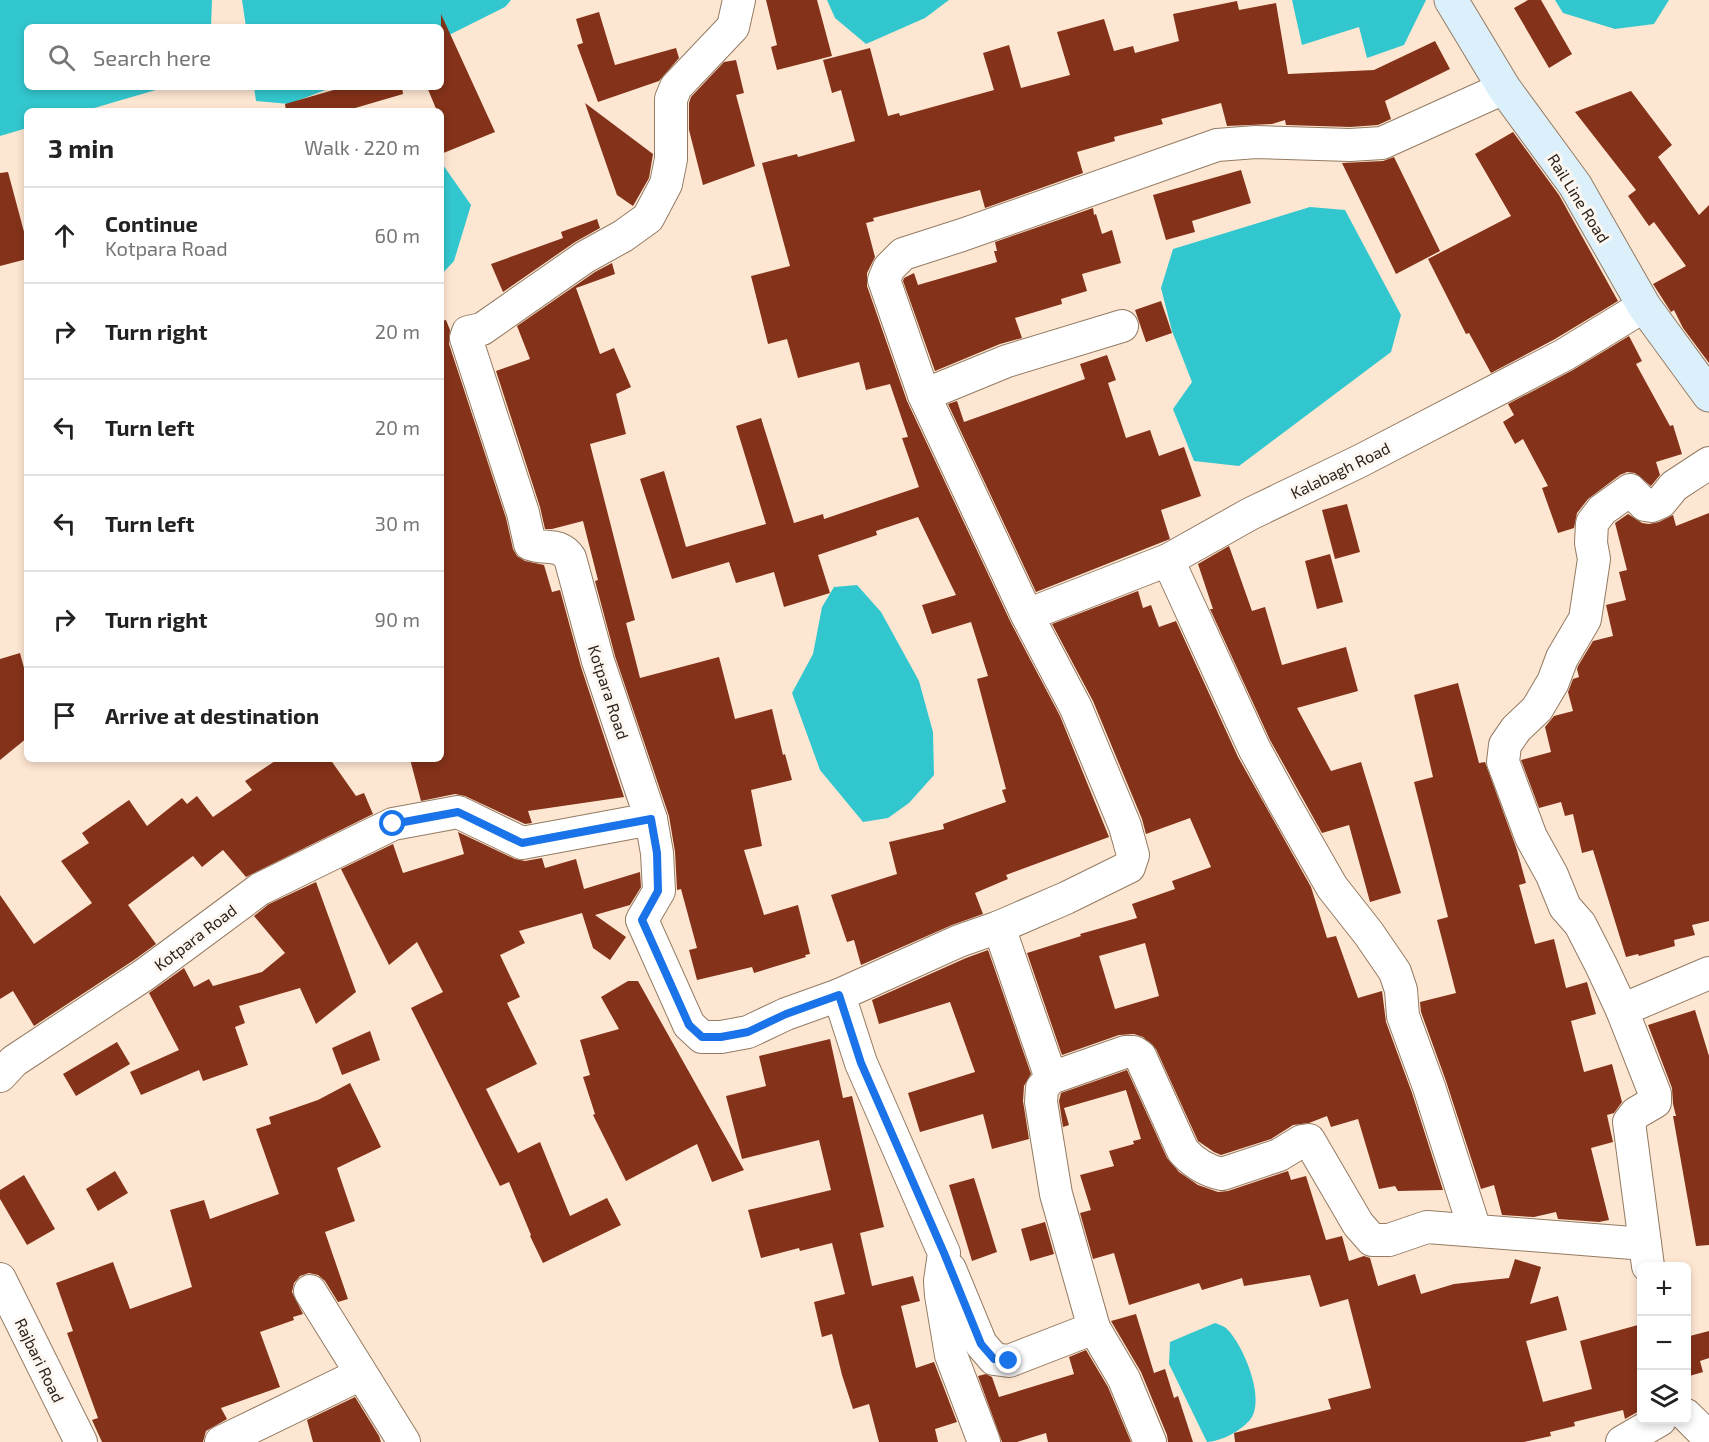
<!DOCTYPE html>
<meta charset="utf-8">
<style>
body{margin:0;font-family:"Exo 2",sans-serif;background:#f2f2f2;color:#222}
.controls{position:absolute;right:18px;bottom:18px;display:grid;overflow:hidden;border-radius:9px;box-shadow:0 3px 9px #0003}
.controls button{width:54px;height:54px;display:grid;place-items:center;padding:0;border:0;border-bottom:2px solid #e0e0e0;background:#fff;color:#222;font:30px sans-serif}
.stop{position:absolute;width:18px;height:18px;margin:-14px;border:4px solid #1a73e8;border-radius:50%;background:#fff}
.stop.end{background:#1a73e8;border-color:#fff;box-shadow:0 2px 6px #0008}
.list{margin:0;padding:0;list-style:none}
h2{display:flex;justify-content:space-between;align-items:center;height:78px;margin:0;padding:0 24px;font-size:26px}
h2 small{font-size:20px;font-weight:400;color:#767676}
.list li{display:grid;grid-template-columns:39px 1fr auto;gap:18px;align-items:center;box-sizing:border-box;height:96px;padding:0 24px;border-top:2px solid #e0e0e0}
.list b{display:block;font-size:22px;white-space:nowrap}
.list p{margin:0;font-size:20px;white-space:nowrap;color:#767676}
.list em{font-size:20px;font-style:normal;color:#767676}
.icon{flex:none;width:33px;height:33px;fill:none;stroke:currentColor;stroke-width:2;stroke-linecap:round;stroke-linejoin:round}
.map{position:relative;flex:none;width:1709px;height:1442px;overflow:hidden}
.search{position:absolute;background:#fff;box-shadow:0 3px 9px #0003;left:24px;top:24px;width:420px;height:66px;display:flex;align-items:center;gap:15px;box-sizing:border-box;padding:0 21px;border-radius:9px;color:#767676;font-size:22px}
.panel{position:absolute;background:#fff;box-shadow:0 3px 9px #0003;left:24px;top:108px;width:420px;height:654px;border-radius:9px}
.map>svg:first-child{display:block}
</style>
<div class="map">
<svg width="1709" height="1442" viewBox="0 0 1709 1442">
<rect width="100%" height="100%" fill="#fee7d2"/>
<g fill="#32c7ce">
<polygon points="0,0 212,0 211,27 27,27 27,87 166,87 84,111 27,111 27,128 0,136"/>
<polygon points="242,0 511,0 505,7 441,39 441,27 246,27"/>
<polygon points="827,0 949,0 925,18 866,44 835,18"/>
<polygon points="1292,0 1426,0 1404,45 1367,58 1359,27 1302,45"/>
<polygon points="1555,0 1669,0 1654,24 1615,29 1563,13"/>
<polygon points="254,87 333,87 289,104 256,101"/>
<polygon points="441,162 471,205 454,261 441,275"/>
<polygon points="1310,207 1345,210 1401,315 1391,352 1239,466 1194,461 1173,409 1192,382 1172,331 1161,288 1173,249"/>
<polygon points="857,585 881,612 919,681 933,732 934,775 909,803 888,818 863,822 820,770 792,693 813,654 822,607 834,587"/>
<path d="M1215,1323C1220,1325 1224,1326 1227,1329C1243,1345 1263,1393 1253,1415C1247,1428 1221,1442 1207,1442L1169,1364L1170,1342Z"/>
</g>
<g fill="#843219" fill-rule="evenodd">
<polygon points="766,0 817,0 832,56 777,70 771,47 777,45"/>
<polygon points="1528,0 1541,0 1572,54 1549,68 1514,8"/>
<polygon points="1237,1 1239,10 1276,3 1288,74 1374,70 1435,41 1450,69 1385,101 1391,119 1378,125 1350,127 1286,125 1285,120 1272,124 1227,126 1221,103 1161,119 1163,124 1114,137 1115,141 1077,152 1083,173 985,208 980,190 873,218 874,221 866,223 875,257 867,273 867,286 907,401 1011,623 1060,716 1109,837 1006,875 1008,879 975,893 983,914 952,925 861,965 854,940 847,942 831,895 897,874 889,842 944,829 943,824 1006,802 1002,790 1006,789 977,679 988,676 971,622 932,634 922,605 956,595 918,517 876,531 877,535 818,555 830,593 784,607 774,572 736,583 729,562 672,579 640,479 664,471 686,547 766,524 736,426 761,418 794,523 823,514 824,519 919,487 902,438 908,437 890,384 866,390 859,362 798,378 787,339 768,344 751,276 790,266 762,163 797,154 798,157 855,141 841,90 832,93 823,60 870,48 888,116 899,113 900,116 994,90 983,53 1009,45 1021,88 1070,75 1057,32 1104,19 1114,51 1133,46 1135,53 1179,41 1173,14"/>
<polygon points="599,12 615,65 676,48 679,58 659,81 598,102 577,45 583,43 576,19"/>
<polygon points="441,14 495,132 441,154 441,111 437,111 427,87 441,87"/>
<polygon points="736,60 744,93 736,95 755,166 703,185 689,130 689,103 691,97 724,62"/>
<polygon points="344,87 402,87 403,94 345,111 286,111 285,104"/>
<polygon points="1631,91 1672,145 1658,157 1699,215 1709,205 1709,363 1683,328 1674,310 1671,312 1653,284 1686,266 1654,222 1649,226 1628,196 1636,190 1575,112"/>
<polygon points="585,103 653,154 649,178 633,206 617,195"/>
<polygon points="1513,132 1559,195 1618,301 1555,339 1491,373 1469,333 1466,334 1428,259 1511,216 1475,154"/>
<polygon points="1394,157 1440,251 1396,274 1342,163 1383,161"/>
<polygon points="1241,170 1251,203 1192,221 1195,232 1166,240 1153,195"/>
<polygon points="8,172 27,243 27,259 0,266 0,173"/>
<polygon points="1093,208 1094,215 1096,214 1102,234 1112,230 1121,263 1082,274 1087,291 1061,299 1062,304 1015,318 1022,338 1000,344 935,371 903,281 904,278 914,273 918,285 997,262 994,251 997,251 995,242"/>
<polygon points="597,219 600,228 575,242 503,292 491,264 563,238 561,232"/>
<polygon points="612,263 615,274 576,288 600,354 614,348 631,387 616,394 626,434 590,444 635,620 626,623 640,678 719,657 735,719 772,709 783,755 785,754 792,780 751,790 762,846 744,850 764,915 798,905 810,954 805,955 806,957 754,973 752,967 697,980 689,950 697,948 681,889 677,890 675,852 669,816 615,656 595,581 598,580 583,521 552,529 545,529 540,507 496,371 530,359 517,326 595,272"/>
<polygon points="1161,301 1172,333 1146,342 1135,310"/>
<polygon points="446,320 450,330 449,344 506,518 513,549 517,556 525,561 544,565 552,592 560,590 581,667 624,797 528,811 532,823 525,824 465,796 455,794 421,801 410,759 441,759 441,321"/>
<polygon points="1629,336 1642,361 1636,364 1670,426 1673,425 1682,454 1656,462 1660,475 1651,486 1635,473 1627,472 1620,475 1588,499 1577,513 1574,528 1558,533 1542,488 1548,486 1523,439 1515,444 1503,422 1514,415 1508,404 1573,370"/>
<polygon points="1107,355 1116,380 1108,383 1126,438 1150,430 1159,456 1184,447 1201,496 1161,510 1170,539 1036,592 948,404 957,401 964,422 1085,379 1080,364"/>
<polygon points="1347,504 1360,552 1335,559 1322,510"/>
<polygon points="1709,513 1709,921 1692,925 1695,935 1674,940 1675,946 1639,956 1638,954 1626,957 1593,850 1582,853 1573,814 1565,816 1561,802 1539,808 1521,760 1551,752 1545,727 1554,716 1573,711 1568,692 1573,679 1579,677 1577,669 1578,666 1593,641 1613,636 1606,605 1626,600 1619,572 1627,570 1615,523 1628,514 1642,523 1649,524 1659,522 1673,515 1676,526"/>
<polygon points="1229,546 1252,611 1265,607 1282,665 1346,647 1358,691 1297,708 1331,771 1361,762 1401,893 1370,902 1349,825 1322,833 1270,740 1210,609 1213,609 1198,564"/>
<polygon points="1330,554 1343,602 1317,609 1305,561"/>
<path d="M1138,591L1143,608L1151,605L1159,627L1176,621L1238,757L1311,887L1327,938L1336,936L1358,998L1382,991L1386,1022L1412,1093L1443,1190L1398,1191L1395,1186L1379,1189L1358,1119L1331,1127L1327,1116L1309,1123L1293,1125L1271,1139L1221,1155L1214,1152L1198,1141L1156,1049L1143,1037L1134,1034L1119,1035L1062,1055L1027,953L1081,936L1080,934L1137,918L1132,904L1175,889L1172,881L1211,867L1190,818L1146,834L1142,819L1093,701L1052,624ZM1145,943L1159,996L1115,1009L1099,956Z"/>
<polygon points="20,653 27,679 27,738 0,760 0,659"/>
<polygon points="1458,683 1479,763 1485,762 1517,850 1526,883 1519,885 1535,944 1554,939 1566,988 1587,982 1596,1014 1571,1021 1584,1072 1612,1064 1622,1102 1614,1113 1607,1115 1613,1142 1591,1148 1609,1220 1599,1222 1558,1219 1556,1212 1534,1217 1502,1215 1494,1185 1481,1189 1446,1081 1421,1012 1420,1002 1456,993 1437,920 1448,917 1414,782 1433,777 1414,695"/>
<polygon points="278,759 330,759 356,796 364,793 373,814 246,877 223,850 202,867 193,856 128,905 156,944 134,960 34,1026 13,991 0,999 0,895 34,944 92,903 61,861 89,843 82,833 129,800 147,826 182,798 187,804 197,796 213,817 252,790 245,781"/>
<polygon points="458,832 515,859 525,861 542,858 545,868 576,859 584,889 640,872 641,887 630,905 595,915 626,937 610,960 593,948 582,913 519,931 525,943 500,955 520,997 507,1003 537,1064 486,1089 518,1153 540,1142 570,1216 607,1198 621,1225 543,1263 530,1236 531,1235 509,1182 500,1186 411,1008 443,992 417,942 389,965 341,869 393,844 403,873 464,854"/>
<polygon points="316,882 356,992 316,1024 300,988 239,1006 245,1023 235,1027 248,1065 203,1081 199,1070 141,1095 130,1072 179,1050 149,993 184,968 194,987 209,979 213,986 262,972 285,953 254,916 269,904"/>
<polygon points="988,950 1031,1074 1024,1086 1023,1101 1029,1139 992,1149 983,1114 920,1132 908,1093 975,1072 950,1002 879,1024 872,1000 966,958"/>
<polygon points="628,981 638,981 744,1170 712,1182 697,1144 626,1181 593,1115 595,1114 583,1077 590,1075 580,1040 619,1029 601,997"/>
<polygon points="1695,1010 1709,1056 1709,1245 1696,1246 1673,1116 1676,1116 1673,1104 1672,1088 1648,1025"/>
<polygon points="370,1031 380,1060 342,1075 332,1048"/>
<polygon points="830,1039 843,1098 852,1096 884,1227 860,1233 872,1286 913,1276 920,1301 901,1306 916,1368 934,1362 957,1422 935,1429 938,1442 879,1442 869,1404 853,1409 842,1375 832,1334 822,1337 814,1302 845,1294 832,1243 800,1251 799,1248 761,1258 748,1210 831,1190 819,1140 742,1159 726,1096 766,1086 759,1056"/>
<polygon points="117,1042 130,1064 76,1096 63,1074"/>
<polygon points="1127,1070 1167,1158 1179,1172 1198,1185 1218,1192 1228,1191 1288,1171 1291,1180 1306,1176 1326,1240 1342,1236 1349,1261 1364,1256 1370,1258 1378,1286 1415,1274 1421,1294 1454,1284 1509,1278 1515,1259 1541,1267 1530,1304 1558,1296 1567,1330 1526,1341 1543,1402 1592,1389 1580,1341 1638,1325 1641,1340 1641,1410 1625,1419 1623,1410 1574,1422 1575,1426 1550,1432 1551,1436 1524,1442 1235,1442 1234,1433 1331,1409 1328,1399 1371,1388 1348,1299 1320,1307 1310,1275 1244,1286 1242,1278 1202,1290 1199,1283 1129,1305 1114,1253 1093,1259 1080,1213 1091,1210 1080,1175 1114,1166 1109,1151 1134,1144 1133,1141 1141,1139 1126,1090 1064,1108 1069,1125 1063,1127 1059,1101 1061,1093"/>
<polygon points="350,1083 381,1147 337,1168 355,1221 325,1232 348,1299 338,1302 325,1281 318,1275 309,1273 300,1276 294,1283 292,1292 303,1314 293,1317 294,1320 260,1332 280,1387 221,1408 227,1419 206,1431 203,1442 102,1442 92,1420 98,1418 67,1333 73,1331 56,1283 113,1262 130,1309 192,1287 170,1210 204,1200 210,1219 279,1194 256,1129 271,1124 269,1117 318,1100"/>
<polygon points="115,1171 128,1193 98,1211 86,1189"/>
<polygon points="24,1175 55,1229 27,1245 0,1199 0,1190"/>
<polygon points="974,1178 997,1252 972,1261 949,1185"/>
<polygon points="1045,1222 1054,1254 1030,1261 1021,1229"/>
<polygon points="1136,1314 1154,1373 1165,1369 1174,1398 1178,1396 1193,1442 1168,1442 1167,1435 1141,1372 1111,1321"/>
<polygon points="1709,1331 1709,1358 1700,1361 1703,1372 1686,1377 1686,1337"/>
<polygon points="1086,1350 1108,1387 1131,1442 1048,1442 1046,1433 1017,1442 1002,1442 978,1376 986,1374 992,1377 999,1397 1074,1374 1069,1357"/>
<polygon points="355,1397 379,1436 381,1442 313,1442 307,1420"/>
</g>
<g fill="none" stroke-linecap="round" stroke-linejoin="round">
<defs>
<g id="street">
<polyline points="924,395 1007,361 1122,326"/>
<polyline points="1168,560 1254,748 1284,803 1332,887 1369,934 1395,972 1401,990 1403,1016 1429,1087 1475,1230"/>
<polyline points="1027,615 1168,560 1250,514 1360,461 1564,355 1644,306"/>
<polyline points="651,819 657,853 659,891 642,920 689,1025 702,1037 721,1037 748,1032 786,1014 839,995"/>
<polyline points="999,927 1051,1078"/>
<polyline points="1622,1010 1709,973"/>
<path d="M0,1076L14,1061L144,975L260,889L393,824L458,812L522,843L651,819L598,661L570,558C559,542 546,550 530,544L523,513L466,338L468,332L482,329L585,257L623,236L648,218L666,184L671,159V99L676,87L733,27L739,0"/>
<polyline points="1648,1266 1629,1122 1636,1113 1655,1102 1655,1094 1622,1010 1601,965 1580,924 1565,907 1552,875 1531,837 1503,762 1505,745 1516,729 1537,709 1553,682 1562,658 1585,619 1594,559 1591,543 1592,523 1602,510 1630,490 1645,505 1652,506 1661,502 1674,486 1709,463"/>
<polyline points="950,1269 981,1344 994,1359 1009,1361 1094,1328 1124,1379 1150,1442"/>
<polyline points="0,1279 81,1442"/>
<polyline points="310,1291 404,1442"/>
<path d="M1094,1328L1056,1194L1041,1102L1042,1088L1051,1078L1125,1052H1134L1140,1056L1183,1151C1193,1162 1207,1171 1222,1174L1279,1155L1302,1141L1309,1140L1358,1224L1372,1240H1389L1427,1227L1645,1244"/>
<polyline points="1686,1415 1709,1438"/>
<polyline points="221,1442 361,1374"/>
<polyline points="984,1442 951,1355 941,1295 940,1281 944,1253 861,1063 839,995 959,941 999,927 1066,898 1129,867 1133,855 1125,826 1076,708 1027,615 924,395 884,280 889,268 903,254 962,235 1217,145 1256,142 1350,145 1382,143 1504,88"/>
<polyline points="1622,1442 1660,1420"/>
</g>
<polyline id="secondary" points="1451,0 1504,88 1575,185 1644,306 1709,395"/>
</defs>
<use href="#street" stroke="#947b63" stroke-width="34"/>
<use href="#secondary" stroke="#947b63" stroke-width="35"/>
<use href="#street" stroke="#fff" stroke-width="32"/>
<use href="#secondary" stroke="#dcf0fc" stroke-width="33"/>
</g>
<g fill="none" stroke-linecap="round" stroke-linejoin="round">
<polyline stroke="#1a73e8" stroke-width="8" points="393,824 458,812 522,843 651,819 657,853 658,891 642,920 689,1025 702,1037 721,1037 748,1032 786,1014 839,995 861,1063 944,1253 981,1344 994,1359 1009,1361"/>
</g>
<g text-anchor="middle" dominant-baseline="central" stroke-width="6" stroke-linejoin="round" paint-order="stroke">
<g font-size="16" fill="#271d14" stroke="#fdf7f2">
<text transform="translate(1579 198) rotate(58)">Rail Line Road</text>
<text transform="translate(1340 470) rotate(-26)">Kalabagh Road</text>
<text transform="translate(609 692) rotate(72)">Kotpara Road</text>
<text transform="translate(195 937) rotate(-37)">Kotpara Road</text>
<text transform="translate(40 1360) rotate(64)">Rajbari Road</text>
</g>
</g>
</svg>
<div class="controls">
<button>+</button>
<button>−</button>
<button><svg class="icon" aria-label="layers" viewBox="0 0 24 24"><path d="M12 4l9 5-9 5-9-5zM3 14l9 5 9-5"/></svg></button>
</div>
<div class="stop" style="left:393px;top:824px"></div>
<div class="stop end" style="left:1009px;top:1361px"></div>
<div class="search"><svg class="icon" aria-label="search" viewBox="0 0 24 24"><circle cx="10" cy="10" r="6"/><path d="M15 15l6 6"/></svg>Search here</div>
<section class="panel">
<h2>3 min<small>Walk · 220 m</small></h2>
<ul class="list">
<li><svg class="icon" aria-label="ahead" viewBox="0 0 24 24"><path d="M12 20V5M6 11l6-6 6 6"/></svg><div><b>Continue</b><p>Kotpara Road</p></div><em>60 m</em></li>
<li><svg class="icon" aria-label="right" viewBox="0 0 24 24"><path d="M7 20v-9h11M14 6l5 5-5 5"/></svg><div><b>Turn right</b></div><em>20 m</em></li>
<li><svg class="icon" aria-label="left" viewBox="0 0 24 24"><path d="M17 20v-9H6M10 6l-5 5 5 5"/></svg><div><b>Turn left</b></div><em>20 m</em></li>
<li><svg class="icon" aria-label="left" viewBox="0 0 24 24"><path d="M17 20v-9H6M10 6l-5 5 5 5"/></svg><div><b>Turn left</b></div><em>30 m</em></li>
<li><svg class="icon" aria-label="right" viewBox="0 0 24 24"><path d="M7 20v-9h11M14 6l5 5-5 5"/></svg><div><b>Turn right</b></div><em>90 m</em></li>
<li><svg class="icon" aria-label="arrive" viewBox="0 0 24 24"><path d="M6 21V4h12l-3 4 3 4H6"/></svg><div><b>Arrive at destination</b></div></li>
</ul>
</section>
</div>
